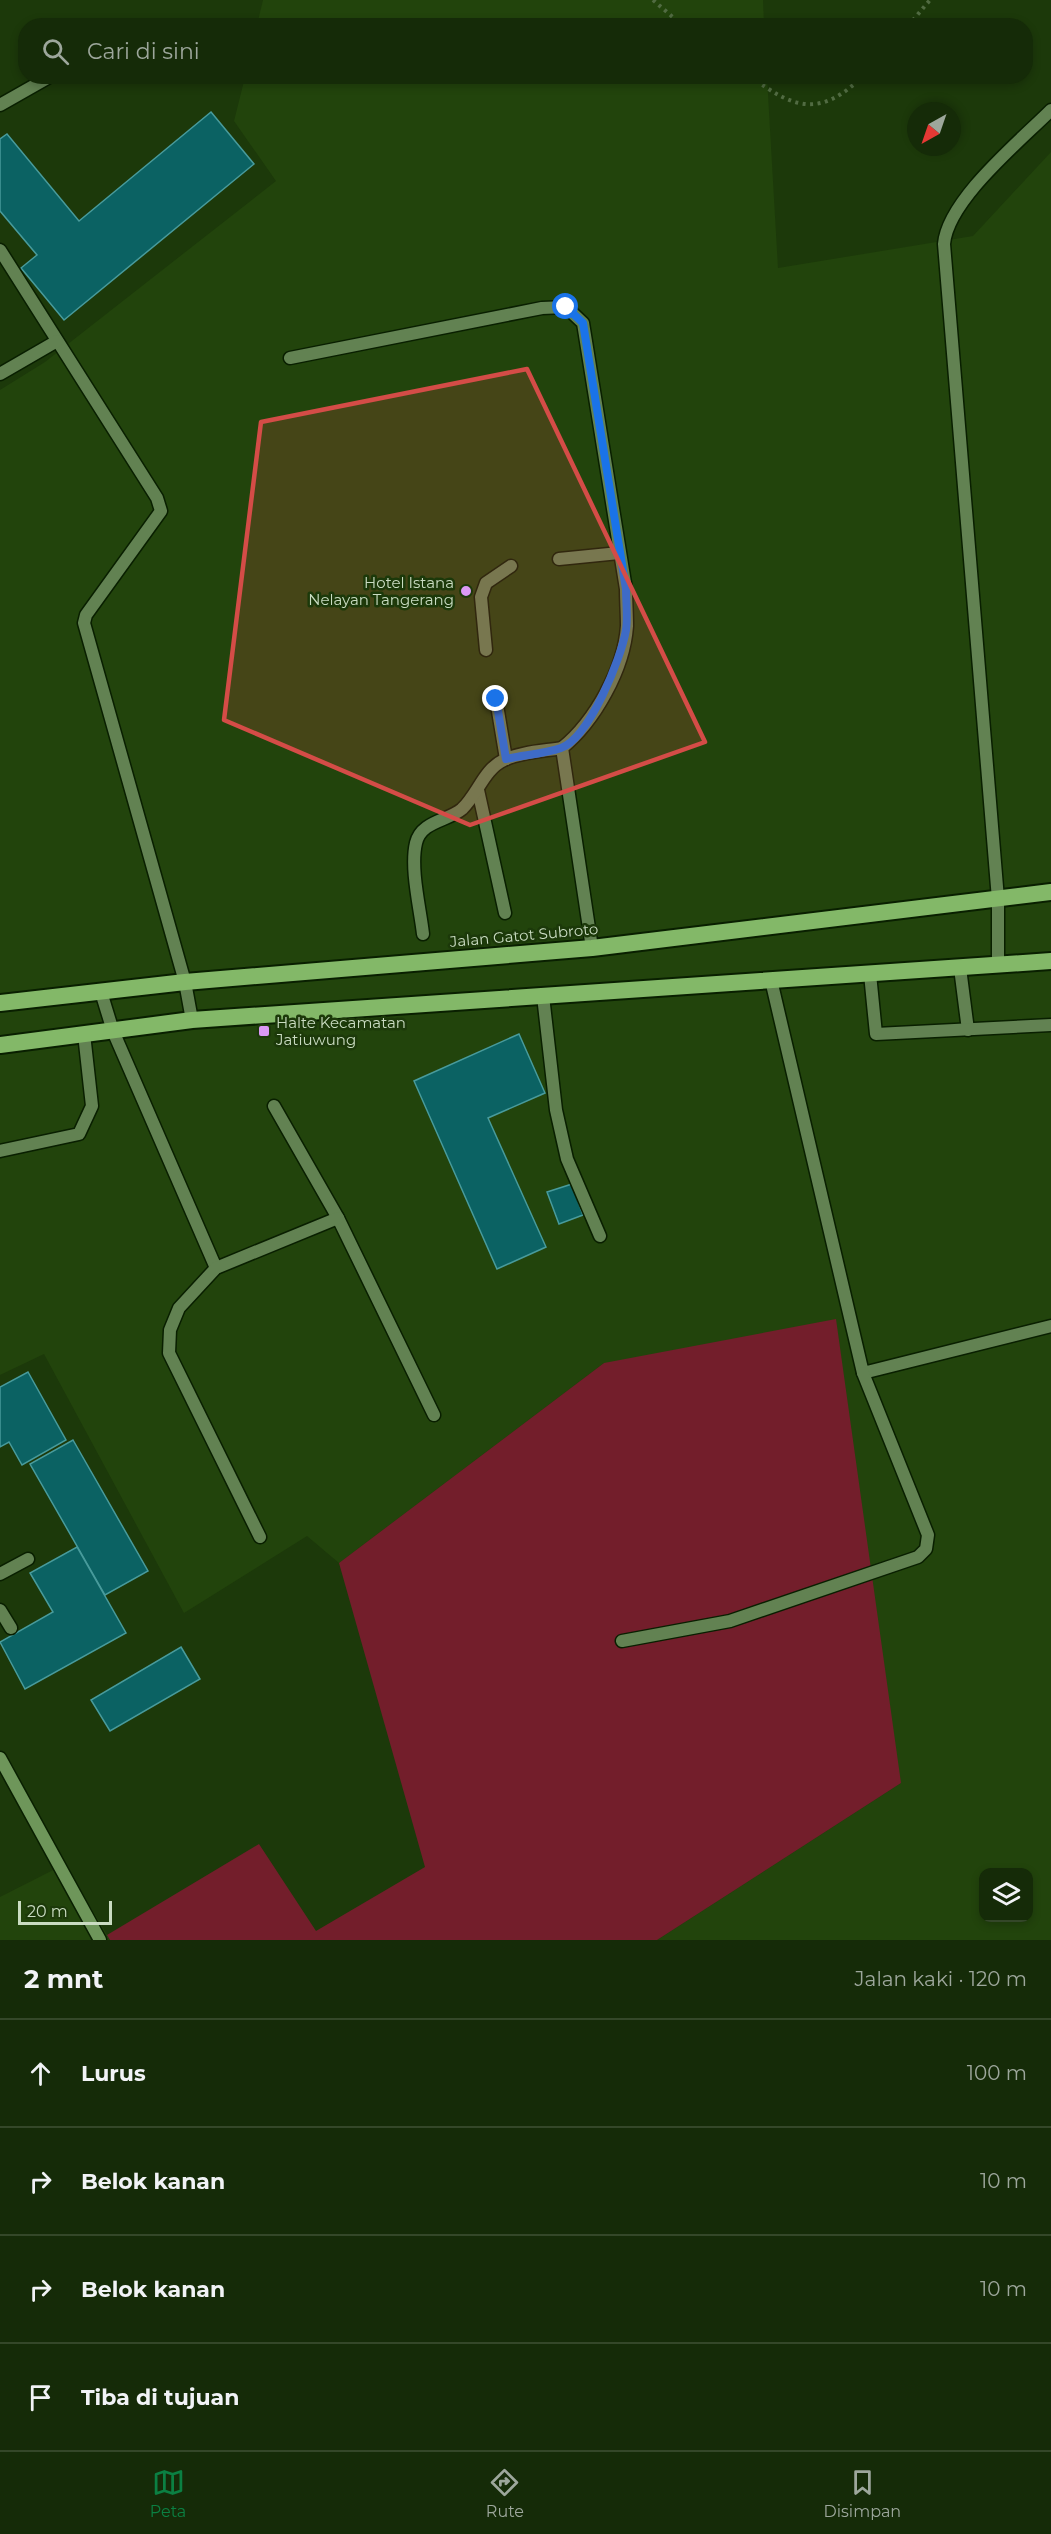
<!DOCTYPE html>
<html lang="id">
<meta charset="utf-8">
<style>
body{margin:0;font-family:Montserrat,sans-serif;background:#223716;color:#f1f3f6}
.controls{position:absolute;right:18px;bottom:18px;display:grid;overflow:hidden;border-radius:12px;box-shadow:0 3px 9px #0003}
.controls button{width:54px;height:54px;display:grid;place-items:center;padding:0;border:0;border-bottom:2px solid #344729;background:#152b08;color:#f1f3f6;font:30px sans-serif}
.compass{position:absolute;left:907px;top:102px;width:54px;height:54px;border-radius:50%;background:#152b08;box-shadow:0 3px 9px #0003;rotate:220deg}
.scale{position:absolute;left:18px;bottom:15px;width:94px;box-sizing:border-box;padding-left:6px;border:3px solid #cadcc2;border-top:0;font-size:16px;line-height:21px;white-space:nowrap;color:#cadcc2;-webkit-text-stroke:4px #1c390a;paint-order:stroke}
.stop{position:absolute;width:18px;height:18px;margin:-14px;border:4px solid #1a73e8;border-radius:50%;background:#fff}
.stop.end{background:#1a73e8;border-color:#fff;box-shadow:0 2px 6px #0008}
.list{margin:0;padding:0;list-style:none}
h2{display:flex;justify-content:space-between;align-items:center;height:78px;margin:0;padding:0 24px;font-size:26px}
h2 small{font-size:20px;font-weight:400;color:#9da79c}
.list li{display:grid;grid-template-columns:39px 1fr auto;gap:18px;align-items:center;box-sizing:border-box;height:108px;padding:0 24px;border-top:2px solid #344729}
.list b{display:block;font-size:22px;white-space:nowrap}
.list em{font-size:20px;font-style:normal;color:#9da79c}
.icon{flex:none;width:33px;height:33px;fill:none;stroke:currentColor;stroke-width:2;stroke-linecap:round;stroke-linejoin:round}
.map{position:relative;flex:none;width:1051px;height:1940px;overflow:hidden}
.search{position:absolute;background:#152b08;box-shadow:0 3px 9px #0003;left:18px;right:18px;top:18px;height:66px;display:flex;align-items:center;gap:15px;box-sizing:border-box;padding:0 21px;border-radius:24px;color:#9da79c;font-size:22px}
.sheet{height:510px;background:#152b08}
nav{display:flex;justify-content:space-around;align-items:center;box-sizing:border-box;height:84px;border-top:2px solid #344729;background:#152b08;font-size:16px;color:#9da79c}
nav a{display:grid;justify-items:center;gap:3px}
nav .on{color:#0b8043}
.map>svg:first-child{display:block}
</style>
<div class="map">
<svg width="1051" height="1940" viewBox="0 0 1051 1940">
<rect width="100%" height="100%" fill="#1c390a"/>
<g fill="#22440c" fill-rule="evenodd">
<polygon points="263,0 763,0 764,25 257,25"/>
<path d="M245,77H767L778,268L973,236L1051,152V1940H657L901,1783L604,1363L339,1563L307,1536L184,1613L44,1354L0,1375V390L45,362L276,181L234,121ZM984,1872H1028V1918H984Z"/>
<polygon points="65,1864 110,1940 0,1940 0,1897"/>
</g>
<polygon fill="#731e2b" points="836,1319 901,1783 657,1940 110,1940 107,1935 259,1844 316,1931 425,1867 339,1563 604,1363"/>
<g fill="#0b6263" stroke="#489b9c" stroke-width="1.5">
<polygon points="211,112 254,164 64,320 21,268 37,255 0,211 0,139 7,134 79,221"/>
<polygon points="519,1034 545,1093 488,1118 546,1247 497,1269 414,1081"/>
<polygon points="572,1184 583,1215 559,1224 547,1192"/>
<polygon points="28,1372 66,1440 22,1465 9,1442 0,1447 0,1387"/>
<polygon points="73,1440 148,1571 105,1595 30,1464"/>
<polygon points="77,1547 126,1633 25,1689 0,1642 53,1612 30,1573"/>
<polygon points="181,1647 200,1679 110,1731 91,1700"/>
</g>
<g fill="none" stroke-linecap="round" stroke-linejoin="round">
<defs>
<g id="service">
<polyline points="0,105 51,76"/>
<path d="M290,358L542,308L566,307L583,323L626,589C626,601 627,614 627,626C624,669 595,721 562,748L592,948"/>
<polyline points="559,559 619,553"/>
<polyline points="486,650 481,597 486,583 511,566"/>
<polyline points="496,699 506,759"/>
<polyline points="478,790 505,913"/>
<path d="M423,934C420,908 410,868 416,843C421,821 448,821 462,809C478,794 484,769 504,760C520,752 544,751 562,748"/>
<polyline points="960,968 968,1030"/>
<polyline points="870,974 876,1034 1051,1025"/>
<polyline points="771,980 863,1373 1051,1326"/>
<polyline points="101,992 113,1031 216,1268"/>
<polyline points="543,996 556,1110 567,1159 600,1236"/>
<polyline points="274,1106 338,1218 434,1415"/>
<polyline points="0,1151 79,1134 92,1106 84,1034"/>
<polyline points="260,1537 169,1353 170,1330 179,1308 216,1268 338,1218"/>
<polyline points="0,1574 28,1559"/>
<polyline points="0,1610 11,1628"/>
<polyline points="622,1641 730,1621 918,1557 926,1549 928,1535 863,1373"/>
</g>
<g id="minor">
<polyline points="0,250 157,498 161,511 86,615 84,623 185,982 192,1020"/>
<polyline points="0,374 57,341"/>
<path d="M998,965V899L944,244C948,200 1019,142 1051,110"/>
</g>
<polyline id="secondary" points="0,1758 100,1940"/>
<g id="trunk">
<polyline points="0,1003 185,982 592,948 1051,892"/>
<polyline points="0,1045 192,1020 1051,961"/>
</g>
</defs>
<use href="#service" stroke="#091f00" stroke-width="15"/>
<use href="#minor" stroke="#091f00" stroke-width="15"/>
<use href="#secondary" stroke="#091f00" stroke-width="15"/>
<use href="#trunk" stroke="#091f00" stroke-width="20"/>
<g stroke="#516b42" stroke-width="4" stroke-dasharray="3 4.5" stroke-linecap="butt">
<polyline points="653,0 683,26"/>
<polyline points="908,26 930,0"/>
<path d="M750,76C794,109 820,118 863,76"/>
</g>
<use href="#service" stroke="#628252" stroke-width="12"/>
<use href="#minor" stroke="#628252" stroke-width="12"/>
<use href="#secondary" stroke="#6e965a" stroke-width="12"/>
<use href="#trunk" stroke="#83b868" stroke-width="16"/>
</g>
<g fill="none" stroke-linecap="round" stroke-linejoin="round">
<path stroke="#1a73e8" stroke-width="8" d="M496,699L506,759C524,755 544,754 561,748C589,738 621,659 626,630C628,617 626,602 626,589L583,323L566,307"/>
</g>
<path fill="#d44c47" fill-opacity="0.2" stroke="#d44c47" stroke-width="4.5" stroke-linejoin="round" d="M527,369L705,742L470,825L224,720L261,422Z"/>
<g fill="#db99f5" stroke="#1c390a" stroke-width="2">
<circle cx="466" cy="591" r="6"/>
<rect x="258" y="1025" width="12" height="12" rx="3"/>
</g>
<g text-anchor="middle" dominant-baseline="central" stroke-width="5" stroke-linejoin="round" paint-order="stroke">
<g font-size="15" fill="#cadcc2" stroke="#1c390a" text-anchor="end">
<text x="454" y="582">Hotel Istana<tspan x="454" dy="17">Nelayan Tangerang</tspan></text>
<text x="276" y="1022" text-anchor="start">Halte Kecamatan<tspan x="276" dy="17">Jatiuwung</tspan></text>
</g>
<g font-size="15" fill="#cadcc2" stroke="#1c390a">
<text transform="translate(524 935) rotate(-5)">Jalan Gatot Subroto</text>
</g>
</g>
</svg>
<div class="controls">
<button><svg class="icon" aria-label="layers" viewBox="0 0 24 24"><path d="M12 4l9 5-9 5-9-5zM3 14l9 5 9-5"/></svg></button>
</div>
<svg class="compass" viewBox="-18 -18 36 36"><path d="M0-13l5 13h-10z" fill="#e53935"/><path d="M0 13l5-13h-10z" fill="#9da79c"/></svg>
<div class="scale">20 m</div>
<div class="stop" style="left:566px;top:307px"></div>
<div class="stop end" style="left:496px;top:699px"></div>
<div class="search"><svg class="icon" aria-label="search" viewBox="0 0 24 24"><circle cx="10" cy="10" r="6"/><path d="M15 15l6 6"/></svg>Cari di sini</div>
</div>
<section class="sheet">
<h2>2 mnt<small>Jalan kaki · 120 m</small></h2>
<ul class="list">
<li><svg class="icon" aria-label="ahead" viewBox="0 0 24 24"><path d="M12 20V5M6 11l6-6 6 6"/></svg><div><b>Lurus</b></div><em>100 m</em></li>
<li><svg class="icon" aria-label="right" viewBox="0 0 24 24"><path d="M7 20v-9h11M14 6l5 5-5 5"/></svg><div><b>Belok kanan</b></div><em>10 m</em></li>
<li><svg class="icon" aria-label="right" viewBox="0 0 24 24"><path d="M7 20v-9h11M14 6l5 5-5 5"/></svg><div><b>Belok kanan</b></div><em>10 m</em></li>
<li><svg class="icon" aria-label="arrive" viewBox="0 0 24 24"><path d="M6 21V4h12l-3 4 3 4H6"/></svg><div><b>Tiba di tujuan</b></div></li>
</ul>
</section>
<nav>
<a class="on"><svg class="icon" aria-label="map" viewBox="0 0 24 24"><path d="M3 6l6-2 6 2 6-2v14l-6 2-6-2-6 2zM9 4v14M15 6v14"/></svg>Peta</a>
<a><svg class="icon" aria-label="directions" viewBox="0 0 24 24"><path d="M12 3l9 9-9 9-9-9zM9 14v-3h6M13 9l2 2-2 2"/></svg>Rute</a>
<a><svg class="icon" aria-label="saved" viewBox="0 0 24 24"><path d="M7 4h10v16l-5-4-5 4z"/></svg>Disimpan</a>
</nav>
